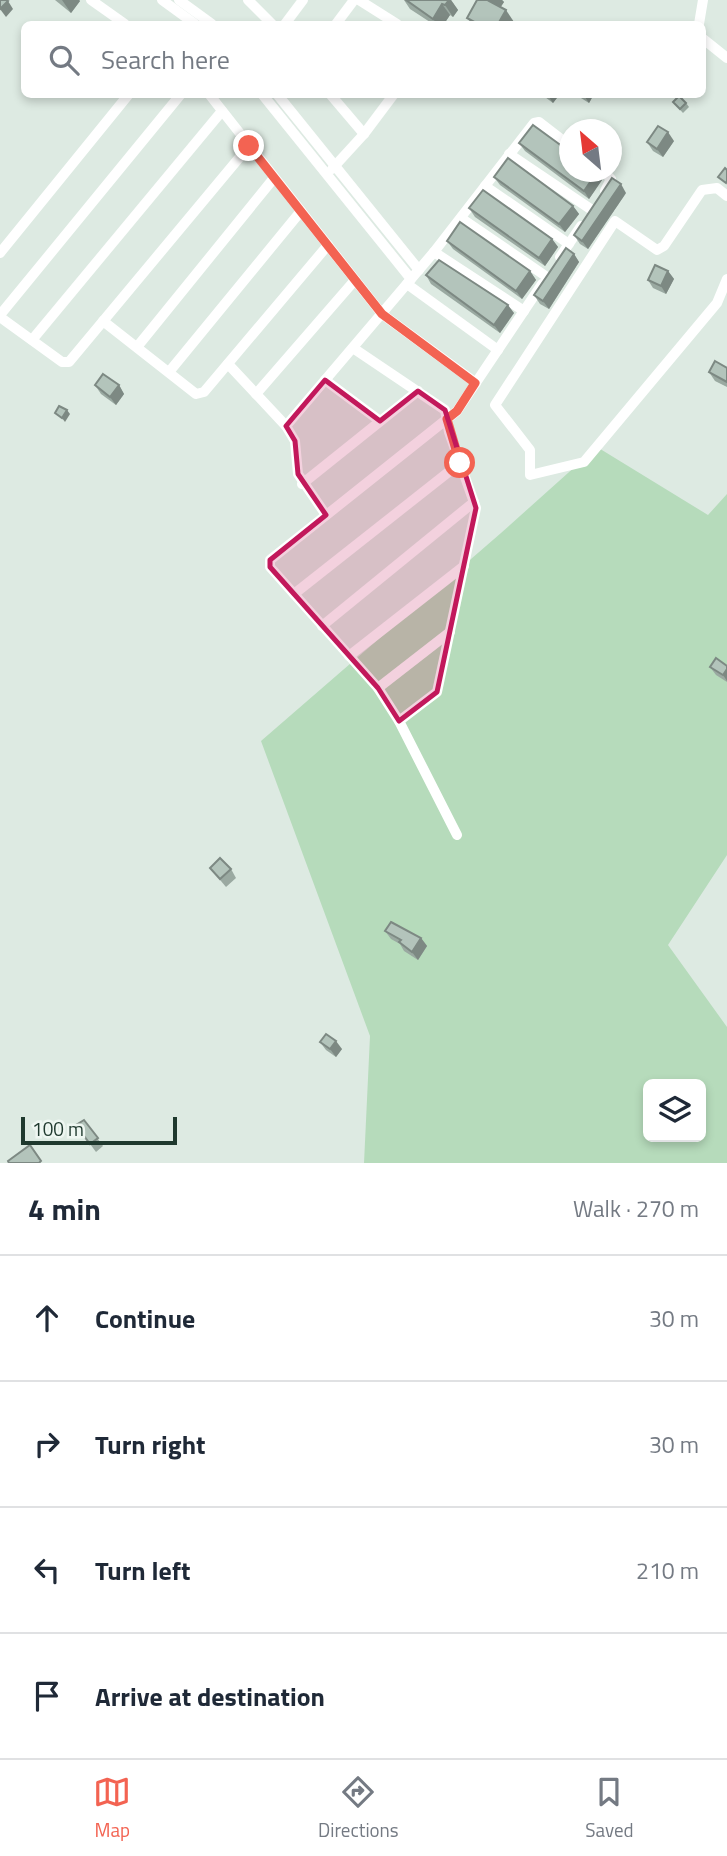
<!DOCTYPE html>
<meta charset="utf-8">
<style>
body{margin:0;font-family:"Titillium Web",sans-serif;background:#f6f6f7;color:#1f2937}
.controls{position:absolute;right:21px;bottom:21px;display:grid;overflow:hidden;border-radius:10px;box-shadow:0 4px 10px #0003}
.controls button{width:63px;height:63px;display:grid;place-items:center;padding:0;border:0;border-bottom:2px solid #e0e1e3;background:#fff;color:#1f2937;font:35px sans-serif}
.compass{position:absolute;left:559px;top:119px;width:63px;height:63px;border-radius:50%;background:#fff;box-shadow:0 4px 10px #0003;rotate:332deg}
.scale{position:absolute;left:21px;bottom:18px;width:156px;box-sizing:border-box;padding-left:7px;border:4px solid #1f392e;border-top:0;font-size:19px;line-height:24px;white-space:nowrap;color:#1f392e;-webkit-text-stroke:5px #eef6f1;paint-order:stroke}
.stop{position:absolute;width:21px;height:21px;margin:-16px;border:5px solid #f36352;border-radius:50%;background:#fff}
.stop.end{background:#f36352;border-color:#fff;box-shadow:0 2px 7px #0008}
.list{margin:0;padding:0;list-style:none}
h2{display:flex;justify-content:space-between;align-items:center;height:91px;margin:0;padding:0 28px;font-size:30px}
h2 small{font-size:23px;font-weight:400;color:#747a83}
.list li{display:grid;grid-template-columns:46px 1fr auto;gap:21px;align-items:center;box-sizing:border-box;height:126px;padding:0 28px;border-top:2px solid #e0e1e3}
.list b{display:block;font-size:26px;white-space:nowrap}
.list em{font-size:23px;font-style:normal;color:#747a83}
.icon{flex:none;width:38px;height:38px;fill:none;stroke:currentColor;stroke-width:2;stroke-linecap:round;stroke-linejoin:round}
.map{position:relative;flex:none;width:727px;height:1163px;overflow:hidden}
.search{position:absolute;background:#fff;box-shadow:0 4px 10px #0003;left:21px;right:21px;top:21px;height:77px;display:flex;align-items:center;gap:18px;box-sizing:border-box;padding:0 24px;border-radius:10px;color:#747a83;font-size:26px}
.sheet{height:595px;background:#fff}
nav{display:flex;justify-content:space-around;align-items:center;box-sizing:border-box;height:98px;border-top:2px solid #e0e1e3;background:#fff;font-size:19px;color:#747a83}
nav a{display:grid;justify-items:center;gap:4px}
nav .on{color:#f36352}
.map>svg:first-child{display:block}
</style>
<div class="map">
<svg width="727" height="1163" viewBox="0 0 727 1163">
<rect width="100%" height="100%" fill="#ddeae2"/>
<path fill="#b6dbbb" fill-rule="evenodd" d="M597,447L708,515L727,494V855L668,945L727,1027V1163H364L370,1036L261,741L501,533ZM648,1084H701V1137H648Z"/>
<g fill="none" stroke-linecap="round" stroke-linejoin="round">
<g stroke="#fff" stroke-width="10">
<polyline points="91,0 125,24"/>
<polyline points="162,0 195,24"/>
<polyline points="179,0 212,24"/>
<polyline points="248,0 272,24"/>
<polyline points="359,0 397,24"/>
<polyline points="285,24 303,0"/>
<polyline points="336,24 354,0"/>
<polyline points="699,24 703,0"/>
<polyline points="702,38 727,58"/>
<polyline points="209,94 382,314 476,383"/>
<polyline points="262,94 411,279"/>
<polyline points="277,94 419,270"/>
<polyline points="330,94 364,134"/>
<polyline points="509,154 592,210"/>
<polyline points="332,169 364,134 394,94"/>
<polyline points="604,172 611,179 605,191"/>
<polyline points="485,186 569,244"/>
<polyline points="727,196 717,188 702,190 664,246 657,250 615,221 495,405 530,450 530,475 584,462 717,303 727,279"/>
<polyline points="461,218 547,277"/>
<polyline points="434,252 524,311"/>
<polyline points="0,253 129,94"/>
<polyline points="560,257 581,226"/>
<polyline points="407,284 498,350"/>
<polyline points="0,315 181,94"/>
<polyline points="0,317 62,362 69,362 249,146"/>
<polyline points="103,321 196,394 204,392 328,245"/>
<polyline points="32,340 222,111"/>
<polyline points="137,347 274,178"/>
<polyline points="353,348 445,410 449,432 476,508 437,692 399,721"/>
<polyline points="228,364 286,426 295,441 298,474 326,515"/>
<polyline points="169,372 301,211"/>
<polyline points="325,380 380,421"/>
<polyline points="256,394 355,280"/>
<polyline points="286,426 434,252 534,123 539,122 570,146"/>
<polyline points="302,484 418,391"/>
<polyline points="294,594 460,463"/>
<polyline points="322,626 474,502"/>
<polyline points="349,656 464,566"/>
<polyline points="378,688 450,632"/>
<polyline points="457,835 399,721 378,688 270,567 270,560 457,411 542,284"/>
</g>
</g>
<g fill="#9aa9a1">
<polygon points="55,0 79,0 80,1 71,13"/>
<polygon points="404,0 451,0 458,10 453,17 450,15 444,24 433,24 410,9"/>
<polygon points="477,0 502,0 504,2 500,7 514,22 512,24 472,24 467,18"/>
<polygon points="541,94 560,94 553,103"/>
<polygon points="578,94 594,94 589,103 581,98"/>
<polygon points="673,102 686,103 689,107 683,113"/>
<polygon points="674,141 663,157 653,151 647,142"/>
<polygon points="519,143 597,172 602,180 589,199 525,151"/>
<polygon points="494,177 573,206 579,214 565,232 500,185"/>
<polygon points="626,193 588,249 580,244 574,235"/>
<polygon points="469,208 552,239 558,247 545,266 475,217"/>
<polygon points="447,241 530,271 536,280 522,299 453,249"/>
<polygon points="574,254 579,262 549,309 540,304 534,295"/>
<polygon points="668,271 674,279 666,294 653,288 648,280"/>
<polygon points="426,275 514,313 500,333 431,284"/>
<polygon points="727,368 727,387 715,381 709,372"/>
<polygon points="95,385 119,385 124,394 116,405 101,394"/>
<polygon points="727,666 727,682 716,675 710,667"/>
<polygon points="210,868 231,869 236,878 226,887"/>
<polygon points="385,931 421,938 427,946 418,960 404,951 400,944 391,939"/>
<polygon points="320,1042 342,1049 336,1057 326,1050"/>
<polygon points="84,1120 103,1146 96,1152 76,1125"/>
</g>
<g fill="#7d8983">
<polygon points="62,0 79,0 80,1 71,13"/>
<polygon points="449,0 451,0 458,10 453,17 445,5"/>
<polygon points="490,0 502,0 504,2 497,13 489,1"/>
<polygon points="8,1 13,9 6,17 0,9"/>
<polygon points="442,4 450,15 444,24 437,24 433,19"/>
<polygon points="506,10 514,22 512,24 498,24"/>
<polygon points="547,94 560,94 553,103"/>
<polygon points="583,94 594,94 589,103"/>
<polygon points="668,132 674,141 663,157 657,149"/>
<polygon points="597,172 602,180 589,199 584,191"/>
<polygon points="621,184 626,193 588,249 582,241"/>
<polygon points="573,206 579,214 565,232 559,224"/>
<polygon points="552,239 558,247 545,266 539,258"/>
<polygon points="574,254 579,262 549,309 543,301"/>
<polygon points="530,271 536,280 522,299 516,291"/>
<polygon points="668,271 674,279 666,294 661,286"/>
<polygon points="508,305 514,313 500,333 494,325"/>
<polygon points="119,385 124,394 116,405 110,397"/>
<polygon points="67,410 70,414 65,422 62,418"/>
<polygon points="727,669 727,681 723,675"/>
<polygon points="421,938 427,946 418,960 412,952"/>
<polygon points="336,1041 342,1049 336,1057 330,1049"/>
</g>
<g fill="#b3c4bb" stroke="#7d8983" stroke-width="2">
<polygon points="0,0 6,0 8,1 0,9"/>
<polygon points="406,0 449,0 445,5 442,4 433,19"/>
<polygon points="477,0 490,0 489,1 506,10 498,24 478,24 467,18"/>
<polygon points="679,96 686,103 680,109 673,102"/>
<polygon points="533,125 570,152 570,172 597,172 584,191 519,143"/>
<polygon points="658,126 668,132 657,149 647,142"/>
<polygon points="508,158 573,206 559,224 494,177"/>
<polygon points="725,168 727,170 727,181 726,183 718,177"/>
<polygon points="612,178 621,184 582,241 574,235"/>
<polygon points="483,190 552,239 539,258 469,208"/>
<polygon points="460,222 530,271 516,291 447,241"/>
<polygon points="566,248 574,254 543,301 534,295"/>
<polygon points="439,260 508,305 494,325 426,275"/>
<polygon points="655,265 668,271 661,286 648,280"/>
<polygon points="715,361 727,368 727,382 709,372"/>
<polygon points="103,374 119,385 110,397 95,385"/>
<polygon points="59,406 67,410 62,418 55,413"/>
<polygon points="716,658 727,666 727,669 723,675 710,667"/>
<polygon points="220,858 231,869 220,879 210,868"/>
<polygon points="391,922 421,938 412,952 399,942 401,940 385,931"/>
<polygon points="326,1034 336,1041 330,1049 320,1042"/>
<polygon points="84,1120 98,1138 90,1144 76,1125"/>
<polygon points="30,1145 41,1161 39,1163 9,1163 8,1161"/>
</g>
<g fill="none" stroke-linecap="round" stroke-linejoin="round">
<polyline stroke="#f36352" stroke-width="9" points="249,146 382,314 475,383 457,411 447,419 460,463"/>
</g>
<path fill="#c2185b" fill-opacity="0.2" stroke="#c2185b" stroke-width="5" stroke-linejoin="round" d="M325,380L380,421L418,391L445,410L476,508L437,692L399,721L378,688L270,567V560L326,515L298,474L295,441L286,426Z"/>
</svg>
<div class="controls">
<button><svg class="icon" aria-label="layers" viewBox="0 0 24 24"><path d="M12 4l9 5-9 5-9-5zM3 14l9 5 9-5"/></svg></button>
</div>
<svg class="compass" viewBox="-18 -18 36 36"><path d="M0-13l5 13h-10z" fill="#e53935"/><path d="M0 13l5-13h-10z" fill="#747a83"/></svg>
<div class="scale">100 m</div>
<div class="stop" style="left:460px;top:463px"></div>
<div class="stop end" style="left:249px;top:146px"></div>
<div class="search"><svg class="icon" aria-label="search" viewBox="0 0 24 24"><circle cx="10" cy="10" r="6"/><path d="M15 15l6 6"/></svg>Search here</div>
</div>
<section class="sheet">
<h2>4 min<small>Walk · 270 m</small></h2>
<ul class="list">
<li><svg class="icon" aria-label="ahead" viewBox="0 0 24 24"><path d="M12 20V5M6 11l6-6 6 6"/></svg><div><b>Continue</b></div><em>30 m</em></li>
<li><svg class="icon" aria-label="right" viewBox="0 0 24 24"><path d="M7 20v-9h11M14 6l5 5-5 5"/></svg><div><b>Turn right</b></div><em>30 m</em></li>
<li><svg class="icon" aria-label="left" viewBox="0 0 24 24"><path d="M17 20v-9H6M10 6l-5 5 5 5"/></svg><div><b>Turn left</b></div><em>210 m</em></li>
<li><svg class="icon" aria-label="arrive" viewBox="0 0 24 24"><path d="M6 21V4h12l-3 4 3 4H6"/></svg><div><b>Arrive at destination</b></div></li>
</ul>
</section>
<nav>
<a class="on"><svg class="icon" aria-label="map" viewBox="0 0 24 24"><path d="M3 6l6-2 6 2 6-2v14l-6 2-6-2-6 2zM9 4v14M15 6v14"/></svg>Map</a>
<a><svg class="icon" aria-label="directions" viewBox="0 0 24 24"><path d="M12 3l9 9-9 9-9-9zM9 14v-3h6M13 9l2 2-2 2"/></svg>Directions</a>
<a><svg class="icon" aria-label="saved" viewBox="0 0 24 24"><path d="M7 4h10v16l-5-4-5 4z"/></svg>Saved</a>
</nav>
